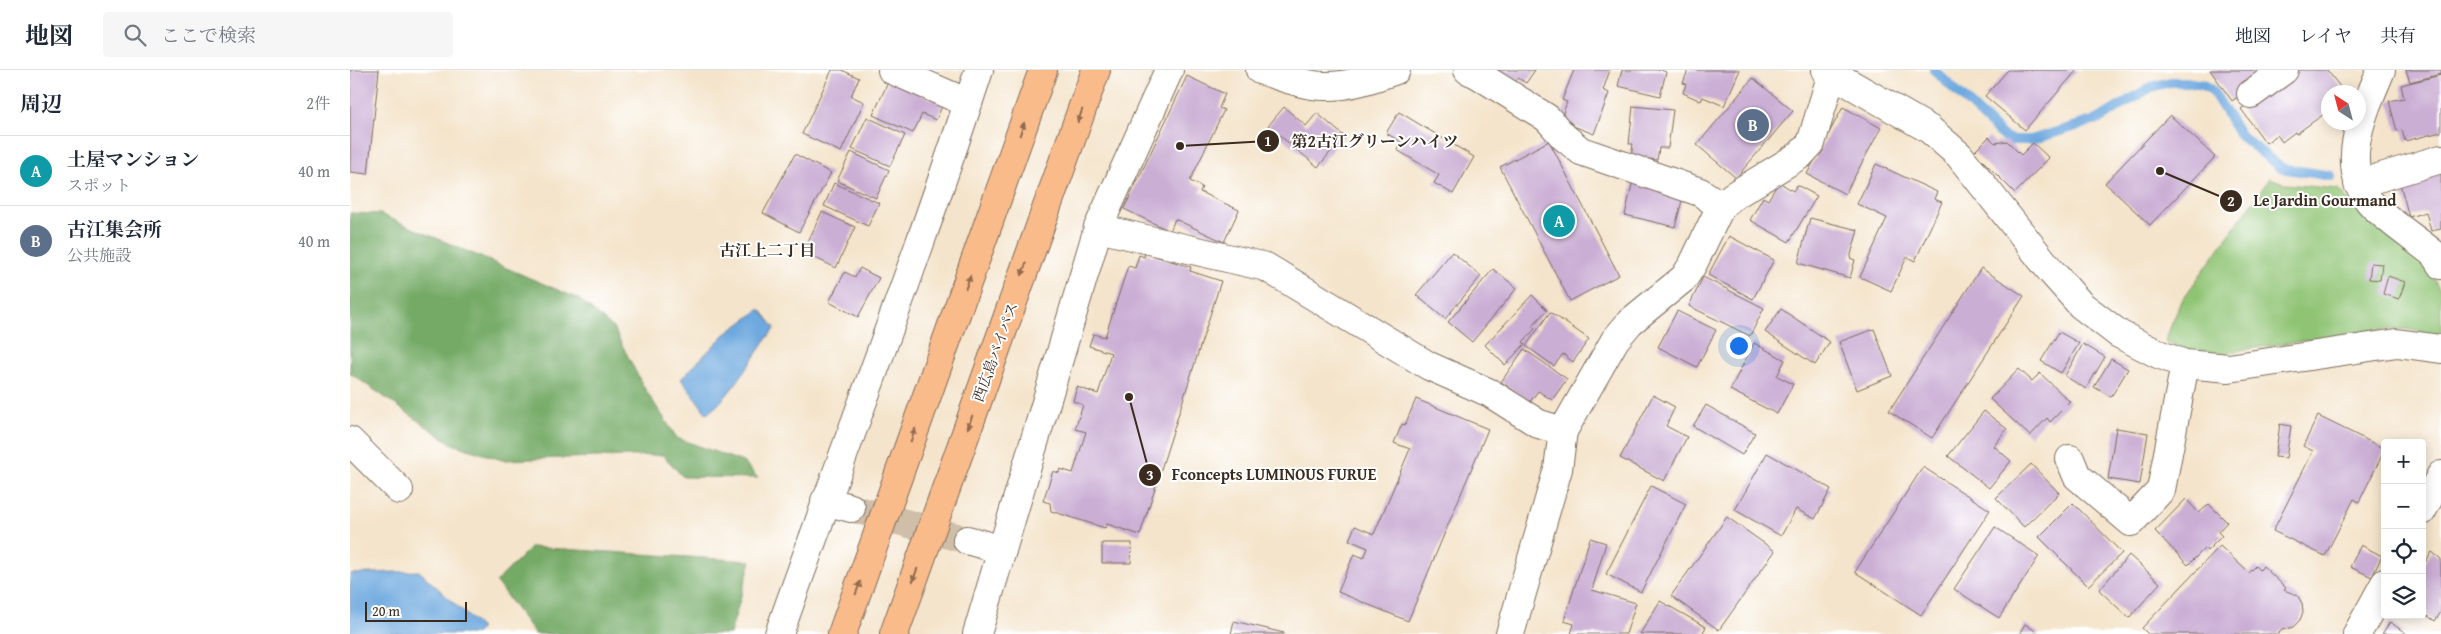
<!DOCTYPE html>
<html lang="ja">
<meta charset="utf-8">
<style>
body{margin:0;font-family:"Gentium Book Plus","Noto Serif JP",serif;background:#f6f6f7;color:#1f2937}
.controls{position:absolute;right:15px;bottom:15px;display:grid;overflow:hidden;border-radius:5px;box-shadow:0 2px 12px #0003}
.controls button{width:45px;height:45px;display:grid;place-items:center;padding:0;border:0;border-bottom:1px solid #e0e1e3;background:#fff;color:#1f2937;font:25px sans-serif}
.compass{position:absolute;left:1971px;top:15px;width:45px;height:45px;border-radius:50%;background:#fff;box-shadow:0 2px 12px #0003;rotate:324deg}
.scale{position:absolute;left:15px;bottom:12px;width:102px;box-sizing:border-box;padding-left:5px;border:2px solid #3b2a1e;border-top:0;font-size:14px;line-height:18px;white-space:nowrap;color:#3b2a1e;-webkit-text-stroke:4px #fff;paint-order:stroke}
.you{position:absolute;left:1388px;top:275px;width:18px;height:18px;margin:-12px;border:4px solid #fff;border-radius:50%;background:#1a73e8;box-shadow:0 0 0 8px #1a73e833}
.badge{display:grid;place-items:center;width:32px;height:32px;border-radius:50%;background:#1a73e8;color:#fff;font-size:16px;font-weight:700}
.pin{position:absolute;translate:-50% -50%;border:2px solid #fff;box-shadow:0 1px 5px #0006}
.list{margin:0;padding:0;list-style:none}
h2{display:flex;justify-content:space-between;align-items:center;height:65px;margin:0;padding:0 20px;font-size:21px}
h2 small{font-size:16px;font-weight:400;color:#747a83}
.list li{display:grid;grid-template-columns:32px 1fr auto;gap:15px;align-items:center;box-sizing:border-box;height:70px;padding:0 20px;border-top:1px solid #e0e1e3}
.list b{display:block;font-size:19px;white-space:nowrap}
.list p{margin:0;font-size:16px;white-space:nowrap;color:#747a83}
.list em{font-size:16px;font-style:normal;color:#747a83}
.icon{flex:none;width:28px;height:28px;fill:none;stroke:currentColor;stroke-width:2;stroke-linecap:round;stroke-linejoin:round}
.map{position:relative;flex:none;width:2091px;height:564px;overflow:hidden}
header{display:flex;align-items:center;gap:30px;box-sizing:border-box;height:70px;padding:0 25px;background:#fff;border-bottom:1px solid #e0e1e3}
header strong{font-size:24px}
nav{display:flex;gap:28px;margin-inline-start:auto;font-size:18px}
.search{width:350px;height:45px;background:#f6f6f7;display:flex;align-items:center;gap:12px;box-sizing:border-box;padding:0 18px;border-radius:5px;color:#747a83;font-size:19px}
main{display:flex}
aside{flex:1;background:#fff}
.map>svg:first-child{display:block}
</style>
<header>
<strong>地図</strong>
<div class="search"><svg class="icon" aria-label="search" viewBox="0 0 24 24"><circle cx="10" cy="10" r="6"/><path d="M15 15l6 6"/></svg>ここで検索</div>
<nav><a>地図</a><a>レイヤ</a><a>共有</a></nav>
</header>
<main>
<aside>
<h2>周辺<small>2件</small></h2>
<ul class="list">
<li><span class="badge" style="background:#0f9aa8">A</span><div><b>土屋マンション</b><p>スポット</p></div><em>40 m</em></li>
<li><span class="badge" style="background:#5c6f8a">B</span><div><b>古江集会所</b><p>公共施設</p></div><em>40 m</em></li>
</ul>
</aside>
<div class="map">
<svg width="2091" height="564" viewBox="0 0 2091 564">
<rect width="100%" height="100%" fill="#fff"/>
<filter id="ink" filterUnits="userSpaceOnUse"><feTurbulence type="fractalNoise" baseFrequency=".02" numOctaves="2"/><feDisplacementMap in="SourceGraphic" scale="10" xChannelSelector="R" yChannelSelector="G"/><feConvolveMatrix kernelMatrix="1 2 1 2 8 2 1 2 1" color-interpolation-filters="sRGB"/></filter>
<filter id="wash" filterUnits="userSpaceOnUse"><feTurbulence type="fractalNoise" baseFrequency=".0096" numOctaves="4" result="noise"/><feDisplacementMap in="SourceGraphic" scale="20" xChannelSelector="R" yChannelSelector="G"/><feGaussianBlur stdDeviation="1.12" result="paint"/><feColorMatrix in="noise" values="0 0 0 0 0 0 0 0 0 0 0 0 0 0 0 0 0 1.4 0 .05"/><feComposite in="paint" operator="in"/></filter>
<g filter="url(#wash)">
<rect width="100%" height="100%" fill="#f4e4cb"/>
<polygon fill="#90c475" stroke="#66774a" points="1920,108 1936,114 1988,119 2010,143 2074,194 2091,221 2091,266 2056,259 2025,260 1866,284 1839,281 1815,271 1830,233"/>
<g fill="#74aa66" stroke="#586a42">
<polygon points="0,143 30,144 229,229 264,259 293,316 327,368 393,392 408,408 333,407 313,385 152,390 102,374 0,303"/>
<polygon points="181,477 401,491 380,564 185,564 146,512"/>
</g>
<g fill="#6ea9df" stroke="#546a7e">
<path d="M410,239L425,258C402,286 385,323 357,344L331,309L374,265Z"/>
<polygon points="69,501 131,558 126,564 0,564 0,504"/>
</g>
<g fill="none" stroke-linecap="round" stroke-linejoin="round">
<polyline stroke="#6ea9df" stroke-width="10" points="1584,0 1653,66 1661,70 1681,70 1749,49 1801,17 1820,12 1836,12 1853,15 1862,20 1890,65 1931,98 1981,106"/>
</g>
<g id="blocks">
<g fill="#caaed4">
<polygon points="0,0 29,0 18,104 0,102"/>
<polygon points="482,0 492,0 509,8 501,26 514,32 491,82 452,64"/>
<polygon points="1145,0 1185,0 1176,13 1168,8 1164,13"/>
<polygon points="1224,0 1260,0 1253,20 1259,23 1244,64 1210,51 1217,32 1212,30"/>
<polygon points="1272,0 1311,0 1316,2 1310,26 1268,16"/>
<polygon points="1338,0 1390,0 1374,36 1353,27 1351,31 1333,23 1336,14 1333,13"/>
<polygon points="1658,0 1727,0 1675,60 1635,26"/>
<polygon points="1860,0 1924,0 1882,31"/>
<polygon points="1945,0 1977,0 1994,22 1978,22 1978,38 1973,42 1974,44 1946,64 1945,62 1932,72 1927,65 1916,73 1891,39"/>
<polygon points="2056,0 2091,0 2091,4 2060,12"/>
<polygon points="2091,5 2091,62 2055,71 2052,60 2047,61 2039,31 2054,28 2051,15"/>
<polygon points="837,6 875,24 869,38 874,40 840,111 852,117 850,122 889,140 874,172 825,149 820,161 774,139"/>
<polygon points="1403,8 1443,41 1386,108 1347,75"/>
<polygon points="539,10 593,34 586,50 572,44 563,63 523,45"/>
<polygon points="1283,36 1323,40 1318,78 1309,78 1307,90 1281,87 1283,74 1279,74"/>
<polygon points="934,37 956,56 967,43 994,66 968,97 918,56"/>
<polygon points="1493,37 1531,58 1495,124 1457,104"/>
<polygon points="1049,42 1124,87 1103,124 1084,113 1089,105 1047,80 1051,72 1036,63"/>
<polygon points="1820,45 1865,87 1800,155 1755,113"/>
<polygon points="517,47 555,65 540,96 502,79"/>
<polygon points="1639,67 1645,73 1657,71 1671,85 1683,73 1699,88 1665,123 1624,82"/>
<polygon points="1199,71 1269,205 1220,231 1150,97"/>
<polygon points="501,82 539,100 526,128 487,111"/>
<polygon points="445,84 481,103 449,162 413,143"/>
<polygon points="1526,94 1587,122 1584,129 1592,132 1565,191 1557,187 1541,221 1510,207 1537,148 1507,134"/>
<polygon points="2091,98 2091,159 2081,161 2076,142 2059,147 2049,110"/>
<polygon points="1284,106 1333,127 1325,157 1275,145"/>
<polygon points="1429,112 1443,121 1447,115 1467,126 1439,172 1400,150 1413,127 1418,130"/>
<polygon points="484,113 529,133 518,156 474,136"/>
<polygon points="472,142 505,157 486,198 453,182"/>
<polygon points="1460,148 1508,160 1500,188 1505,190 1500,208 1448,193"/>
<polygon points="1379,166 1424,190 1403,229 1358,205"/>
<polygon points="1102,182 1131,206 1095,249 1066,225"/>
<polygon points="795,183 841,197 840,201 871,211 790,465 757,454 755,458 701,441 700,433 693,431 703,401 709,403 710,399 723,403 736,362 725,359 733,335 723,331 727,317 748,324 761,283 739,276 743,264 755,267 778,196 785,198 789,185 794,187"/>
<polygon points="2021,193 2032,194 2030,210 2019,209"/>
<polygon points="510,198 529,208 508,247 479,232 495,202 505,207"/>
<polygon points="1631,198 1674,226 1582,368 1539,341"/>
<polygon points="1143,199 1167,218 1122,272 1098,252"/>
<polygon points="2038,206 2055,212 2049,229 2033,224"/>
<polygon points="1353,207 1414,238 1400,266 1339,236"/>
<polygon points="1182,225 1197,240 1182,256 1185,259 1173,272 1175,274 1155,295 1135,275"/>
<polygon points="1431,239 1480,272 1465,295 1415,262"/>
<polygon points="1327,241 1366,260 1347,297 1308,277"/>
<polygon points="1200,242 1239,269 1223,292 1213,284 1204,296 1176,276"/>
<polygon points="1524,259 1542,306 1507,320 1489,272"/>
<polygon points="1709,262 1729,273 1711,303 1691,291"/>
<polygon points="1404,273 1435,290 1427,306 1443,314 1427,344 1380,320"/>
<polygon points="1733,274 1755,287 1736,319 1715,306"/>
<polygon points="1174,279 1217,309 1202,330 1188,321 1180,332 1151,312"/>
<polygon points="1761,289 1778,299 1761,327 1744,317"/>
<polygon points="1669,299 1682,311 1690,303 1720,332 1700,352 1697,348 1680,366 1640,329"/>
<polygon points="1303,325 1325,337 1316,356 1337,367 1314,411 1270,388"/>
<polygon points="1066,329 1138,359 1058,551 988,522 1004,484 1014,488 1018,478 999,470 1005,456 1024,464 1060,379 1044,373 1052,354 1055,355"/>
<polygon points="1356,335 1405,363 1392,385 1343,356"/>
<polygon points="1634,341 1657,359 1644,376 1661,391 1639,418 1598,386"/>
<polygon points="1968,346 2035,379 2009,432 2004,429 1975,486 1923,461 1963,381 1953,376"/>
<polygon points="1930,354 1941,356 1936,388 1925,387"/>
<polygon points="1766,358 1798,363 1790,414 1758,409"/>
<polygon points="1417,383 1481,419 1465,449 1446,439 1431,466 1385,440"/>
<polygon points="1681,394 1709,423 1674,457 1646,428"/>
<polygon points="1573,397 1640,440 1571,545 1505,502"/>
<polygon points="1301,416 1336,434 1291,522 1256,504"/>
<polygon points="1836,429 1849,443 1859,434 1877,452 1868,462 1872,466 1857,481 1855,478 1838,495 1805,461"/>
<polygon points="1723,433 1772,483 1738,516 1689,467"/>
<polygon points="1377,447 1425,481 1369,560 1321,526"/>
<polygon points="1645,457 1689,486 1649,548 1604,519"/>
<polygon points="1240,468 1256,473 1242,520 1286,533 1276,564 1221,564 1224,554 1214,551"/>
<polygon points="752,473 782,473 781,493 752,493"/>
<polygon points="2011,475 2032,486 2022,507 2000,497"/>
<polygon points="1870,476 1899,503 1906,496 1910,500 1913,496 1936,518 1934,520 1947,525 1952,533 1953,542 1950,550 1943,557 1932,560 1928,564 1798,564 1792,558"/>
<polygon points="2082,482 2091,489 2091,542 2085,551 2072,542 2072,497"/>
<polygon points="1779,485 1810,513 1779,548 1749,520"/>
<polygon points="1310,531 1356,557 1352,564 1290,564"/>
<polygon points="884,551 934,563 934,564 881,564"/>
<polygon points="2040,552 2057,564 2032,564"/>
<polygon points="1675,554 1690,564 1669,564"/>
</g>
</g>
</g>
<g filter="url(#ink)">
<use href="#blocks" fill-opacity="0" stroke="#7c6b5b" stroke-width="1"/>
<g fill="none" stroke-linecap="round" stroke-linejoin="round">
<polyline stroke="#cfbfa8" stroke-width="28" stroke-dasharray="28 14" stroke-linecap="butt" points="501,438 617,470"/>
<defs>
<g id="minor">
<polyline points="542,0 618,33"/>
<path d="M910,0C930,6 954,16 974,16C998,17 1023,8 1046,0"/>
<polyline points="1118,0 1127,4 1197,48 1214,67 1231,81 1350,122 1371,136"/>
<polyline points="1476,0 1579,59 1609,85 1700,200 1731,235 1769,264 1808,284 1835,294 1879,298 2047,273 2091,279"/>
<path d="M2031,0C2015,39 1988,93 2019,131C2032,147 2067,170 2084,184L2091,195"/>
<polyline points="1901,24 1934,0"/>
<polyline points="2008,114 2091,89"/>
<polyline points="748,158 916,197 1079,296 1140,323 1189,354 1213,361 1265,270 1280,252 1334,208 1343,194 1371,136 1383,126 1450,85 1461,73 1483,0"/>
<polyline points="0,371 49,420"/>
<polyline points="1720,389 1727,406 1781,452 1811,420 1835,294"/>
<polyline points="475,431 501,438"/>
<polyline points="2072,441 2091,405"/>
<polyline points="617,470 652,480"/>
<path d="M429,564C495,376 567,190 629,0"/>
<polyline points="627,564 748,158 819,0"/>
<polyline points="1160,564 1208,399 1213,361"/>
<polyline points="2007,564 2035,513"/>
</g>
<g id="highway">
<polyline points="492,564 693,0"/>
<polyline points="544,564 746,0"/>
</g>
</defs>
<use href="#minor" stroke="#7c6b5b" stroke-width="30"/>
<use href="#highway" stroke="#7c6b5b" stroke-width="30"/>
<use href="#minor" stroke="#fff" stroke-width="28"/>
<use href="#highway" stroke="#fabb8b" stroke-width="28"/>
</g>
<defs><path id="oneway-solid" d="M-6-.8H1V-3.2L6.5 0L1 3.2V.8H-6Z" transform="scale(1.25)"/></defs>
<g fill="#916b4f">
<use href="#oneway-solid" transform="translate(730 46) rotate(110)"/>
<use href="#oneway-solid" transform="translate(672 59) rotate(-70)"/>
<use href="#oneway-solid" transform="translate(674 199) rotate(110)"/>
<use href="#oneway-solid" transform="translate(618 212) rotate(-70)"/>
<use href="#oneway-solid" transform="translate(620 352) rotate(110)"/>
<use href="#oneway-solid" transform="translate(563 365) rotate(-70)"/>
<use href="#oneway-solid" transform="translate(565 505) rotate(110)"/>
<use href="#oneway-solid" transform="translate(508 518) rotate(-70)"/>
</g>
</g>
<g text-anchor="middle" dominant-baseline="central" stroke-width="4" stroke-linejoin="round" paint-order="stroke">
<g font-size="15" fill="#3b2a1e" stroke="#fff">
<text transform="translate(645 282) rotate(-70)">西広島バイパス</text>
</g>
<g font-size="16" font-weight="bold" fill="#3b2a1e" stroke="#fff">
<text x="417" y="180">古江上二丁目</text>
</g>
</g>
<path fill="none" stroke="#3b2a1e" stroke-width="2" d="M830 76L918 71M1810 101L1881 131M779 327L800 405"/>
<g fill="#3b2a1e" stroke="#fff" stroke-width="2">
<circle cx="830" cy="76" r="5"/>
<circle cx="1810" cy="101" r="5"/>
<circle cx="779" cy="327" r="5"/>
<circle cx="918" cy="71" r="12"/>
<circle cx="1881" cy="131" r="12"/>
<circle cx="800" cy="405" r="12"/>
</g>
<g font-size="15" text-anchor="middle" font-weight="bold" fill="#fff">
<text x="918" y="76">1</text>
<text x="1881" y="136">2</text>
<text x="800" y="410">3</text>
</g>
<g font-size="16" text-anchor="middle" font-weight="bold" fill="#3b2a1e" stroke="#fff" stroke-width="4" stroke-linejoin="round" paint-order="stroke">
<text x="1025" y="77">第2古江グリーンハイツ</text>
<text x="1975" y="136">Le Jardin Gourmand</text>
<text x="924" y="410">Fconcepts LUMINOUS FURUE</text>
</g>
</svg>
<div class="controls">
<button>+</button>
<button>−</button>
<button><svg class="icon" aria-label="locate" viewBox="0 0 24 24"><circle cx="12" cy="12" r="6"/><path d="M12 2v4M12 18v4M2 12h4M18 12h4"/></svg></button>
<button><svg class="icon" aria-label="layers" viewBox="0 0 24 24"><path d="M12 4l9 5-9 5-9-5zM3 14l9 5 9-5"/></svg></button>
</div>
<svg class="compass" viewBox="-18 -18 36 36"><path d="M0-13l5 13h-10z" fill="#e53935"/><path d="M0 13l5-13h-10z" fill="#747a83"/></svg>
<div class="scale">20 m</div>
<div class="you"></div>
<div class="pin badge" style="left:1209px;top:151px;background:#0f9aa8">A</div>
<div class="pin badge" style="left:1403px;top:55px;background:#5c6f8a">B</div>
</div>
</main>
